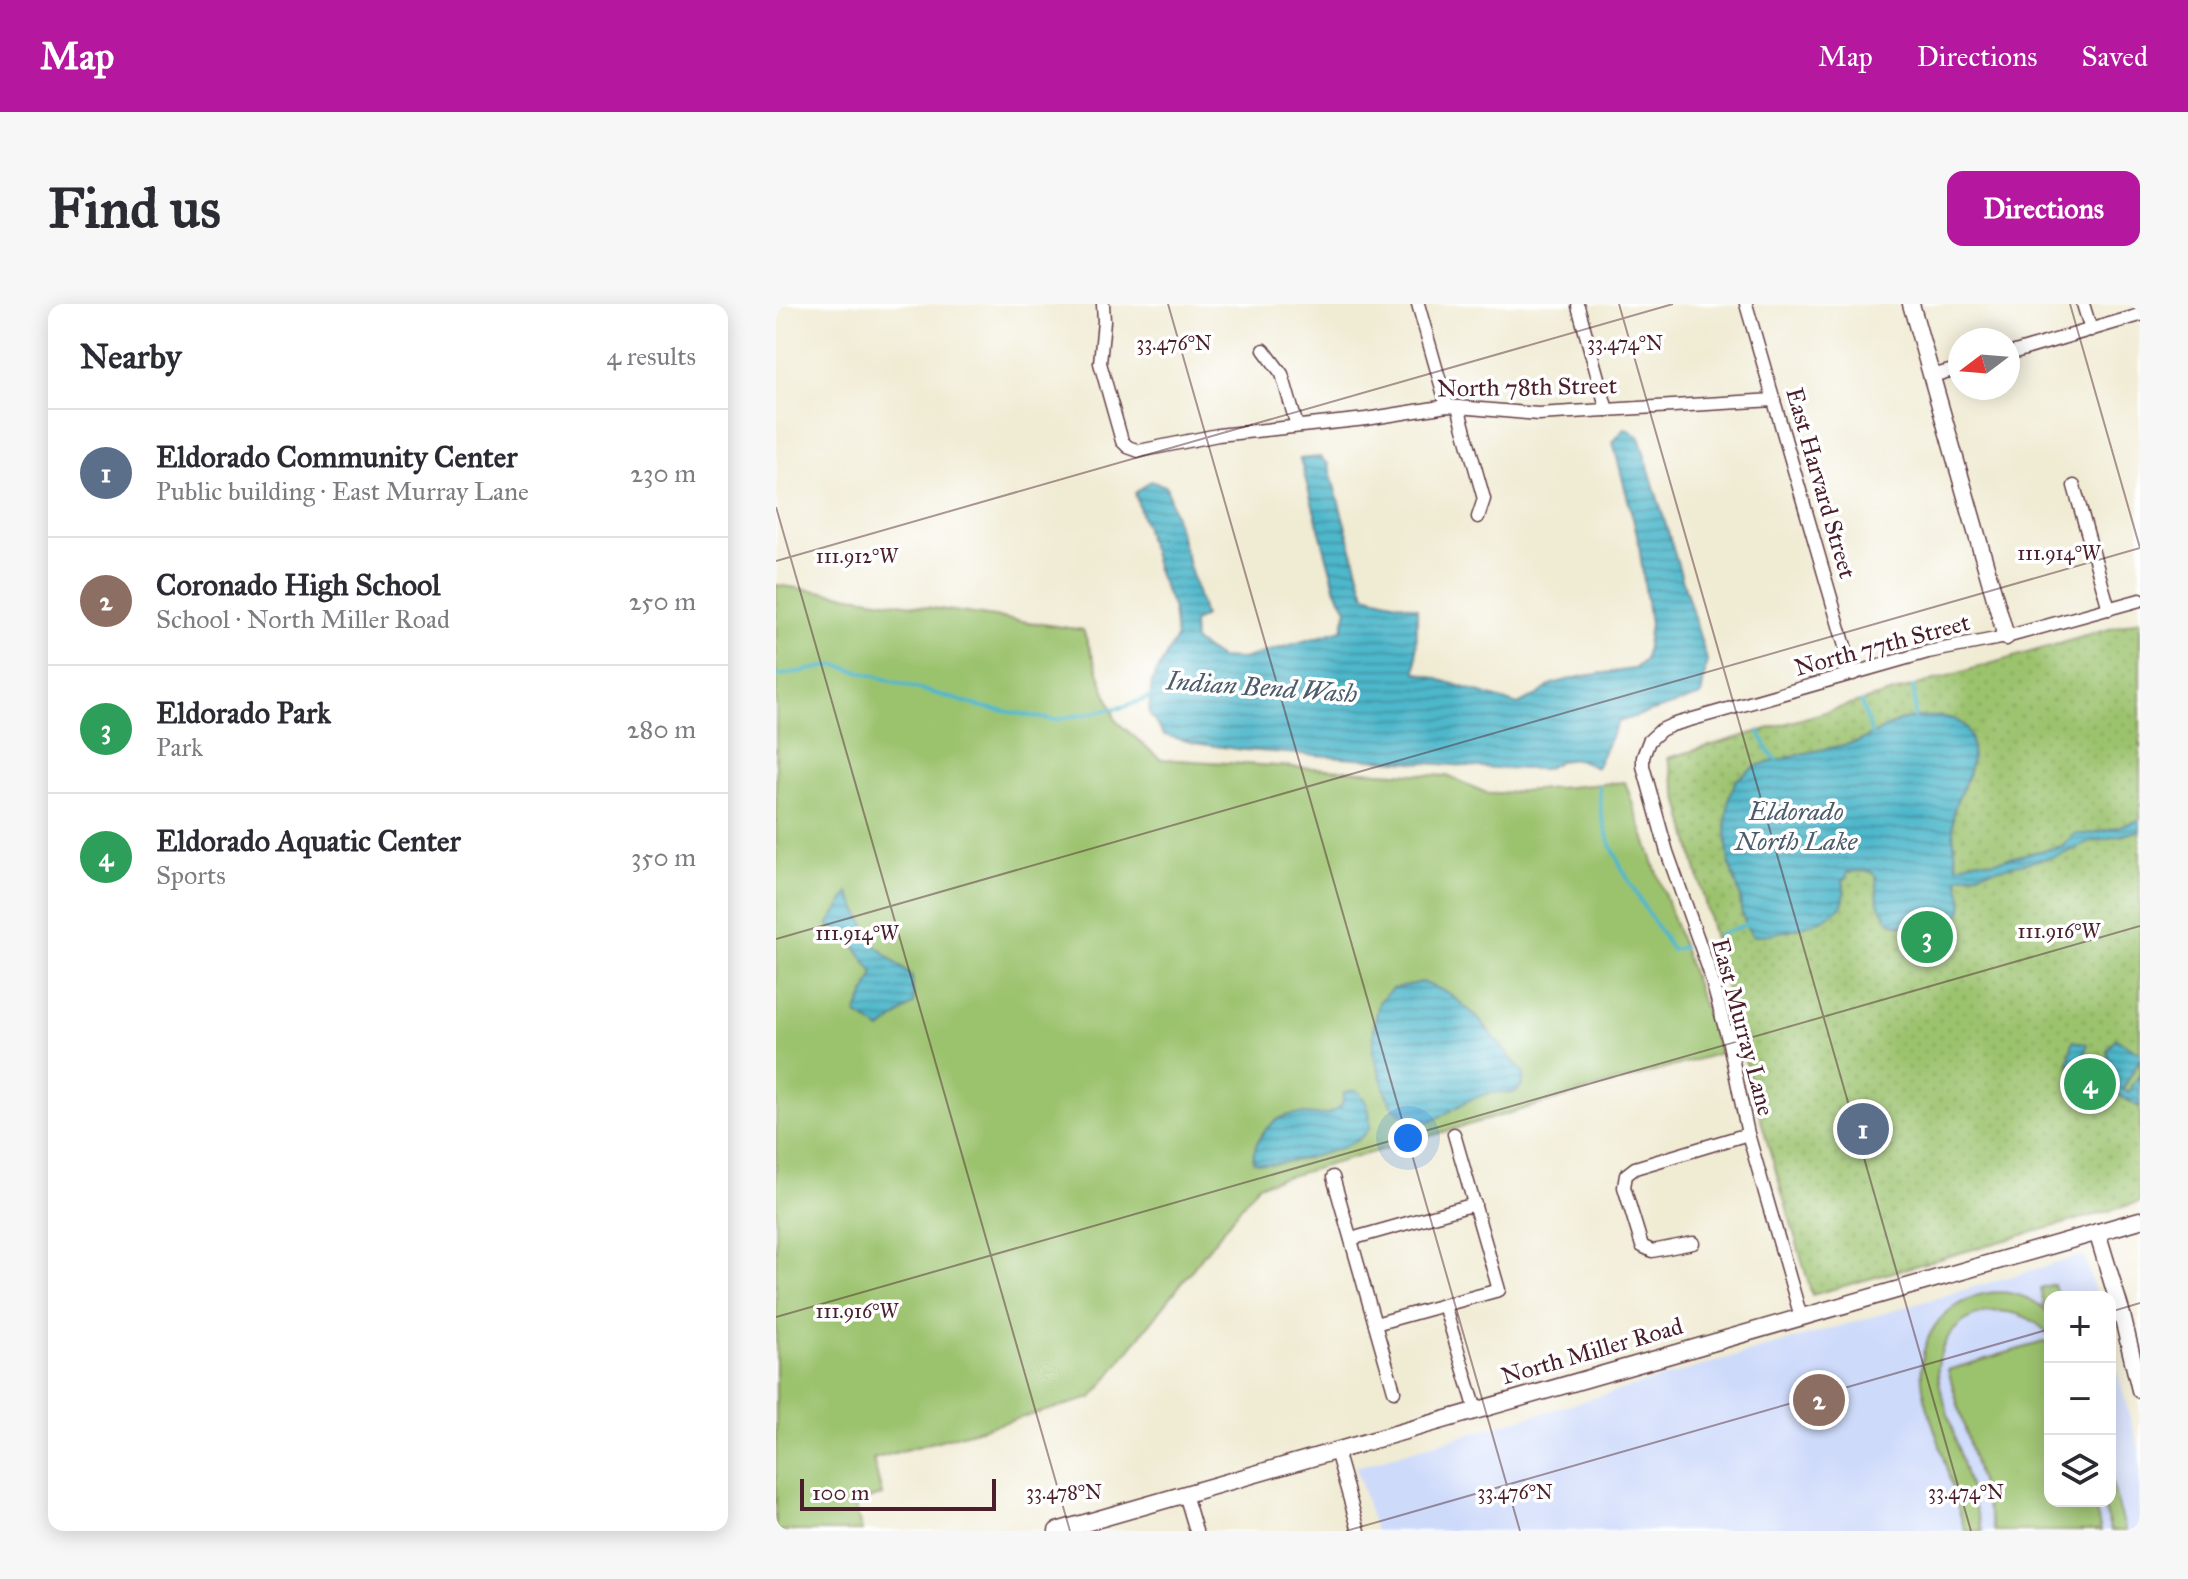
<!DOCTYPE html>
<meta charset="utf-8">
<style>
body{margin:0;font-family:"IM FELL Great Primer",serif;background:#f7f7f7;color:#2b2b33}
.controls{position:absolute;right:24px;bottom:24px;display:grid;overflow:hidden;border-radius:16px;box-shadow:0 4px 20px #0003}
.controls button{width:72px;height:72px;display:grid;place-items:center;padding:0;border:0;border-bottom:2px solid #e1e1e2;background:#fff;color:#2b2b33;font:40px sans-serif}
.compass{position:absolute;left:1172px;top:24px;width:72px;height:72px;border-radius:50%;background:#fff;box-shadow:0 4px 20px #0003;rotate:254deg}
.scale{position:absolute;left:24px;bottom:20px;width:196px;box-sizing:border-box;padding-left:8px;border:4px solid #4a1f2b;border-top:0;font-size:22px;line-height:28px;white-space:nowrap;color:#4a1f2b;-webkit-text-stroke:6px #fff;paint-order:stroke}
.you{position:absolute;left:632px;top:834px;width:28px;height:28px;margin:-20px;border:6px solid #fff;border-radius:50%;background:#1a73e8;box-shadow:0 0 0 12px #1a73e833}
.badge{display:grid;place-items:center;width:52px;height:52px;border-radius:50%;background:#b5179e;color:#fff;font-size:26px;font-weight:700}
.pin{position:absolute;translate:-50% -50%;border:4px solid #fff;box-shadow:0 2px 8px #0006}
.list{margin:0;padding:0;list-style:none}
h2{display:flex;justify-content:space-between;align-items:center;height:104px;margin:0;padding:0 32px;font-size:34px}
h2 small{font-size:26px;font-weight:400;color:#7c7c81}
.list li{display:grid;grid-template-columns:52px 1fr auto;gap:24px;align-items:center;box-sizing:border-box;height:128px;padding:0 32px;border-top:2px solid #e1e1e2}
.list b{display:block;font-size:30px;white-space:nowrap}
.list p{margin:0;font-size:26px;white-space:nowrap;color:#7c7c81}
.list em{font-size:26px;font-style:normal;color:#7c7c81}
.icon{flex:none;width:44px;height:44px;fill:none;stroke:currentColor;stroke-width:2;stroke-linecap:round;stroke-linejoin:round}
.map{position:relative;flex:none;width:1364px;height:1227px;overflow:hidden;border-radius:16px}
header{display:flex;align-items:center;gap:48px;box-sizing:border-box;height:112px;padding:0 40px;background:#b5179e;color:#fff}
header strong{font-size:38px}
nav{display:flex;gap:44px;margin-inline-start:auto;font-size:28px}
.intro{display:flex;align-items:center;justify-content:space-between;box-sizing:border-box;height:192px;padding:0 48px}
h1{margin:0;font-size:56px}
.button{padding:20px 36px;border-radius:16px;background:#b5179e;color:#fff;font-size:28px;font-weight:700}
main{display:flex;gap:48px;padding:0 48px}
aside{flex:1;background:#fff;border-radius:16px;box-shadow:0 4px 20px #0003}
.map>svg:first-child{display:block}
</style>
<header>
<strong>Map</strong>
<nav><a>Map</a><a>Directions</a><a>Saved</a></nav>
</header>
<div class="intro"><h1>Find us</h1><a class="button">Directions</a></div>
<main>
<aside>
<h2>Nearby<small>4 results</small></h2>
<ul class="list">
<li><span class="badge" style="background:#5c6f8a">1</span><div><b>Eldorado Community Center</b><p>Public building · East Murray Lane</p></div><em>230 m</em></li>
<li><span class="badge" style="background:#8d6e63">2</span><div><b>Coronado High School</b><p>School · North Miller Road</p></div><em>250 m</em></li>
<li><span class="badge" style="background:#2e9e5b">3</span><div><b>Eldorado Park</b><p>Park</p></div><em>280 m</em></li>
<li><span class="badge" style="background:#2e9e5b">4</span><div><b>Eldorado Aquatic Center</b><p>Sports</p></div><em>350 m</em></li>
</ul>
</aside>
<div class="map">
<svg width="1364" height="1227" viewBox="0 0 1364 1227">
<defs>
<pattern id="park-dots" width="8" height="8" patternUnits="userSpaceOnUse" patternTransform="scale(2)"><rect width="8" height="8" fill="#9bc26d"/><path d="M2 2h.1M6 6h.1" fill="none" stroke="#87a65f" stroke-width="1.8" stroke-linecap="round"/></pattern>
<pattern id="water-rules" width="6" height="5" patternUnits="userSpaceOnUse" patternTransform="scale(2)"><rect width="6" height="5" fill="#4eb7cb"/><path d="M0 2.5h6" fill="none" stroke="#4394a5"/></pattern>
</defs>
<rect width="100%" height="100%" fill="#fff"/>
<filter id="ink" filterUnits="userSpaceOnUse"><feTurbulence type="fractalNoise" baseFrequency=".0125" numOctaves="2"/><feDisplacementMap in="SourceGraphic" scale="16" xChannelSelector="R" yChannelSelector="G"/><feConvolveMatrix kernelMatrix="1 2 1 2 8 2 1 2 1" color-interpolation-filters="sRGB"/></filter>
<filter id="wash" filterUnits="userSpaceOnUse"><feTurbulence type="fractalNoise" baseFrequency=".006" numOctaves="4" result="noise"/><feDisplacementMap in="SourceGraphic" scale="32" xChannelSelector="R" yChannelSelector="G"/><feGaussianBlur stdDeviation="1.8" result="paint"/><feColorMatrix in="noise" values="0 0 0 0 0 0 0 0 0 0 0 0 0 0 0 0 0 1.4 0 .05"/><feComposite in="paint" operator="in"/></filter>
<g filter="url(#wash)">
<rect width="100%" height="100%" fill="#f0ebd3"/>
<polygon fill="#cedafa" points="1308,951 1320,993 1274,993 1274,1197 1334,1197 1334,1043 1364,1148 1364,1227 599,1227 580,1163"/>
<g fill="#9bc26d" stroke="#72704c" stroke-width="2">
<polygon points="0,281 307,326 340,417 384,455 671,472 713,490 849,478 944,749 482,881 316,1094 97,1155 106,1191 78,1199 86,1227 0,1227"/>
<path d="M1278,980L1282,993H1274V1032C1238,989 1169,1004 1162,1062C1161,1070 1163,1078 1165,1086L1206,1227H1189C1180,1197 1171,1168 1163,1138C1157,1121 1150,1102 1147,1084C1140,1041 1159,1007 1200,992C1223,984 1252,989 1269,1006L1264,984Z"/>
<polygon points="1271,1037 1274,1047 1274,1197 1317,1197 1325,1227 1218,1227 1172,1066"/>
<polygon points="1334,1173 1350,1227 1335,1227 1326,1197 1334,1197"/>
</g>
<polygon fill="url(#park-dots)" stroke="#72704c" stroke-width="2" points="1364,316 1364,898 1036,991 980,799 892,454"/>
<g fill="url(#water-rules)" stroke="#4c6b7b" stroke-width="2">
<polygon points="849,124 863,133 931,356 925,392 842,418 820,464 802,455 783,457 769,465 719,464 468,446 418,439 388,431 373,410 376,377 400,334 397,305 382,269 359,189 375,177 390,182 428,312 417,319 418,337 444,354 466,355 566,326 571,305 560,286 524,155 544,153 552,160 589,291 641,304 640,368 742,401 763,390 776,380 807,372 858,365 869,356 874,320 862,234 837,138"/>
<path d="M1142,413C1154,413 1169,411 1179,416C1200,425 1198,453 1192,471C1188,483 1181,494 1178,506C1175,525 1179,543 1181,562L1203,556L1214,558L1287,542L1298,530C1320,531 1343,522 1364,516V527L1315,538L1282,552L1182,573C1183,583 1188,595 1186,606C1185,609 1182,614 1179,617C1162,638 1134,625 1113,617L1102,598L1100,572L1094,567L1071,568V574L1067,575C1068,583 1070,593 1066,600C1053,621 999,630 977,632L970,622L965,606L964,591L953,559L951,542L950,520L953,494L960,476L980,462L1030,449L1082,438L1123,417Z"/>
<polygon points="73,589 98,640 136,673 138,699 105,726 80,710 98,669 74,636 52,621"/>
<polygon points="646,678 673,689 700,712 748,770 746,781 740,788 713,789 693,796 673,808 654,818 637,816 619,805 610,790 597,748 598,722 603,698 616,685"/>
<polygon points="1339,735 1364,748 1364,755 1347,785 1353,788 1364,769 1364,803 1324,781 1333,761 1331,746"/>
<polygon points="1297,737 1311,740 1306,764 1292,760"/>
<path d="M580,786C593,798 594,807 594,824C589,829 586,834 580,837C562,847 494,867 477,857C478,833 497,810 523,810C545,810 547,816 566,801L568,788Z"/>
</g>
<g fill="none" stroke-linecap="round" stroke-linejoin="round">
<g stroke="#4eb7cb" stroke-width="4">
<polyline points="0,372 60,361 206,403 278,416 347,403 378,392"/>
<polyline points="1137,383 1139,398 1138,414"/>
<polyline points="1085,398 1096,431"/>
<polyline points="983,427 993,448 1000,456"/>
<path d="M823,482C824,490 824,499 825,507C832,552 872,608 896,646L907,643"/>
<polyline points="941,631 972,620"/>
</g>
</g>
</g>
<g filter="url(#ink)">
<g fill="none" stroke-linecap="round" stroke-linejoin="round">
<defs>
<g id="street">
<polyline points="327,0 328,17 324,59 346,137 352,143 363,147 442,131 590,115 671,102 762,110 998,96"/>
<polyline points="642,0 671,102"/>
<polyline points="970,0 1077,370"/>
<polyline points="1307,0 1315,26"/>
<polyline points="802,2 831,106"/>
<polyline points="488,46 506,70 521,122"/>
<polyline points="1232,50 1364,11"/>
<polyline points="1156,72 1184,64"/>
<polyline points="682,103 708,195 702,213"/>
<polyline points="1298,182 1333,305"/>
<polyline points="678,830 723,986 668,1001 700,1106"/>
<polyline points="557,873 618,1087"/>
<polyline points="575,935 699,900"/>
<polyline points="917,939 876,947 866,942 848,883 850,871 859,864 972,830"/>
<polyline points="1025,1013 972,830 953,739 933,666 891,548 867,462 867,453 873,437 885,426 896,421 1152,348 1230,333 1364,296"/>
<polyline points="599,1020 668,1001"/>
<polyline points="560,1147 583,1227"/>
<polyline points="409,1190 420,1227"/>
</g>
<g id="secondary">
<polyline points="1135,0 1230,333"/>
<polyline points="1321,928 1345,1007 1364,1086"/>
<polyline points="281,1227 1364,916"/>
</g>
</defs>
<use href="#street" stroke="#633e44" stroke-width="15"/>
<use href="#secondary" stroke="#633e44" stroke-width="19"/>
<use href="#street" stroke="#fff" stroke-width="12"/>
<use href="#secondary" stroke="#fff" stroke-width="16"/>
</g>
</g>
<path fill="none" stroke="#4a1f2b" stroke-width="2" stroke-opacity="0.45" d="M392,0L744,1227M843,0L1195,1227M1294,0L1364,244M0,203L294,1227M0,257L897,0M0,635L1364,244M1334,1008L1364,999M0,1013L1364,622M570,1227L1274,1025"/>
<g text-anchor="middle" dominant-baseline="central" stroke-width="7" stroke-linejoin="round" paint-order="stroke">
<g font-size="24" fill="#4a1f2b" stroke="#fff">
<text transform="translate(751 83) rotate(-1)">North 78th Street</text>
<text transform="translate(1045 179) rotate(74)">East Harvard Street</text>
<text transform="translate(1106 341) rotate(-15)">North 77th Street</text>
<text transform="translate(967 723) rotate(75)">East Murray Lane</text>
<text transform="translate(816 1047) rotate(-16)">North Miller Road</text>
</g>
<g font-size="26" font-style="italic" fill="#4c5c6b" stroke="#fff">
<text transform="translate(486 383) rotate(4)">Indian Bend Wash</text>
<text x="1020" y="507">Eldorado<tspan x="1020" dy="30">North Lake</tspan></text>
</g>
</g>
<g font-size="20" text-anchor="middle" fill="#4a1f2b" stroke="#fff" stroke-width="7" stroke-linejoin="round" paint-order="stroke">
<text x="398" y="46">33.476°N</text>
<text x="849" y="46">33.474°N</text>
<text x="1283" y="256">111.914°W</text>
<text x="81" y="259">111.912°W</text>
<text x="1283" y="634">111.916°W</text>
<text x="81" y="636">111.914°W</text>
<text x="81" y="1014">111.916°W</text>
<text x="288" y="1195">33.478°N</text>
<text x="739" y="1195">33.476°N</text>
<text x="1190" y="1195">33.474°N</text>
</g>
</svg>
<div class="controls">
<button>+</button>
<button>−</button>
<button><svg class="icon" aria-label="layers" viewBox="0 0 24 24"><path d="M12 4l9 5-9 5-9-5zM3 14l9 5 9-5"/></svg></button>
</div>
<svg class="compass" viewBox="-18 -18 36 36"><path d="M0-13l5 13h-10z" fill="#e53935"/><path d="M0 13l5-13h-10z" fill="#7c7c81"/></svg>
<div class="scale">100 m</div>
<div class="you"></div>
<div class="pin badge" style="left:1087px;top:825px;background:#5c6f8a">1</div>
<div class="pin badge" style="left:1043px;top:1096px;background:#8d6e63">2</div>
<div class="pin badge" style="left:1151px;top:633px;background:#2e9e5b">3</div>
<div class="pin badge" style="left:1314px;top:780px;background:#2e9e5b">4</div>
</div>
</main>
